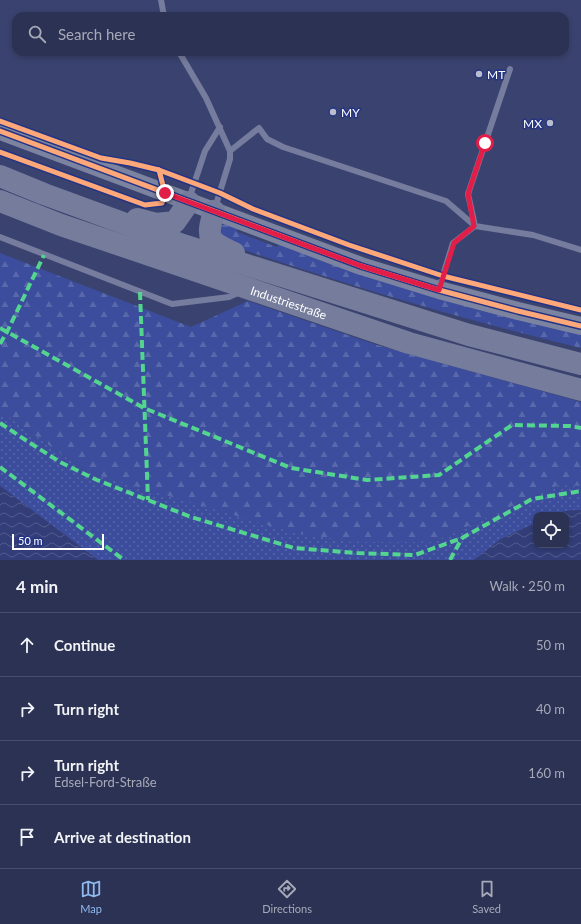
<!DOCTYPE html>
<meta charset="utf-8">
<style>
body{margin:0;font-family:Lato,sans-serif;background:#383e5d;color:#f1f3f6}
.controls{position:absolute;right:12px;bottom:12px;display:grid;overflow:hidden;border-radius:8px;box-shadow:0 2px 6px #0003}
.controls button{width:36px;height:36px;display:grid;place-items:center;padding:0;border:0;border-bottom:1px solid #484d6a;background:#2c3253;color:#f1f3f6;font:20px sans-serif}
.scale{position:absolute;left:12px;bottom:10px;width:92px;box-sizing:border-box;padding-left:4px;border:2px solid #fff;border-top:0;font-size:11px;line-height:14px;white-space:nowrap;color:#fff;-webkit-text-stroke:3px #243485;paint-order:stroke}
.stop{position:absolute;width:12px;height:12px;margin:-9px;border:3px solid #e11d48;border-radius:50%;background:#fff}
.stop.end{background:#e11d48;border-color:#fff;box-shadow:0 1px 4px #0008}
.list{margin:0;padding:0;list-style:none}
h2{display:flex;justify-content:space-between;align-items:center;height:52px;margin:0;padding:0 16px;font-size:17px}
h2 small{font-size:13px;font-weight:400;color:#a6aab8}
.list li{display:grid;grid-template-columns:26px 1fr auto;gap:12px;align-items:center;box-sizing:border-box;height:64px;padding:0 16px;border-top:1px solid #484d6a}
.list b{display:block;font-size:15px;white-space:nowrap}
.list p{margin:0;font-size:13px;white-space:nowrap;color:#a6aab8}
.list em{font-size:13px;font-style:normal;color:#a6aab8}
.icon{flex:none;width:22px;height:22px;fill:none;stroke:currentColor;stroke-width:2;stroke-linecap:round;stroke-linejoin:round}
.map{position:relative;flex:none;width:581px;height:560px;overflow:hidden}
.search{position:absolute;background:#2c3253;box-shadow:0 2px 6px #0003;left:12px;right:12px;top:12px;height:44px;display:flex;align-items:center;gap:10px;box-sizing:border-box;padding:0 14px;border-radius:12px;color:#a6aab8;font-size:15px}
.sheet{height:308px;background:#2c3253}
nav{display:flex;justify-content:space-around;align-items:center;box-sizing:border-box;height:56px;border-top:1px solid #484d6a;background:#2c3253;font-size:11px;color:#a6aab8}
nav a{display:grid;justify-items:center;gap:2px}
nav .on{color:#90b9f0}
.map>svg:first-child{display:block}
</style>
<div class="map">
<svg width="581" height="560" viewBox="0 0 581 560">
<defs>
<pattern id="forest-firs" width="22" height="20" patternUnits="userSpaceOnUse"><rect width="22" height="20" fill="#3b4d9c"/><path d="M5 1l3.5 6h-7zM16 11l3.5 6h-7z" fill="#5868ab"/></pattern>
<pattern id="park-dots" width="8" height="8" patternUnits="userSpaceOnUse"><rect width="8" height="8" fill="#3b4d9c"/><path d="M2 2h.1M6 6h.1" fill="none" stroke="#5868ab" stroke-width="1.8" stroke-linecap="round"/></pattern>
<pattern id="water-waves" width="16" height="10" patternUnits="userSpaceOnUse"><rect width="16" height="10" fill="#333e79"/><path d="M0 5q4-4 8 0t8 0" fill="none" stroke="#525b8d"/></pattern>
</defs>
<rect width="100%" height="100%" fill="#3a436f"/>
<g fill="url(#forest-firs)">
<path d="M228,224L238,228L237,232L277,247L279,243L581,333V348C461,319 343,284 227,244L218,228L221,225Z"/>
<polygon points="0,253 191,327 248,301 377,345 581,402 581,486 559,485 433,542 427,560 180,560 87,472 0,411"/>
</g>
<polygon fill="url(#park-dots)" points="0,411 87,472 288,531 353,542 433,542 559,485 581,486 581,510 565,511 556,515 536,515 536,523 501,539 474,560 98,560 0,486"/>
<g fill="url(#water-waves)">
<polygon points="0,486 98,560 0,560"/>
<polygon points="581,510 581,560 474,560 501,539 536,523 536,545 566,545 566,515 556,515 565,511"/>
</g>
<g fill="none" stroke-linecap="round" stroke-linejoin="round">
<g stroke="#767c9d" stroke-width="6">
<polyline points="161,0 164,16"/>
<polyline points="179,52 206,98 230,151 230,159 215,208"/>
<polyline points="510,69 468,194 475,226 533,235 581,250"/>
<polyline points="230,151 259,128 267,139 283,147 446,201 475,226 453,243 439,288"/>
<polyline points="189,199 205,151 220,127"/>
<polyline points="0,237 172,304 229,297 240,292"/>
</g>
<polyline stroke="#7b83a0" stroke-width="18" points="0,131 361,266 439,290 518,311 581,326"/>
<g stroke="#767c9c" stroke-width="22">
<polyline points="0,176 44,194 183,245 469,335 581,364"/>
<path id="s1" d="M0,201L61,225L409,343L581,390"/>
<path d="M214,211C206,239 208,241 234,253"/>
<polyline points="137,219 156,224 175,222 189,202"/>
</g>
<g stroke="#53d58f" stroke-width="4" stroke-dasharray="8 4" stroke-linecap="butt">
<polyline points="140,292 148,500"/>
<polyline points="0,328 144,408 291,468 367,480 439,475 512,425 570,426 581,428"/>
<polyline points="0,344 7,332 44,255"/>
<polyline points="0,423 27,441 60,462 97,480 191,517 294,548 357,553 415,555 462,538 532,499 581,491"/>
<polyline points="0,467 124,560"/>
<polyline points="450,560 462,538"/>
</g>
<defs>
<g id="cycleway">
<polyline points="0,121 101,158 130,163 159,170 220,193 253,209 349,245 443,276 581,310"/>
<polyline points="0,131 361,266 439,290 518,311 581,326"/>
<polyline points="0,152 145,205 162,203 165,193 159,170"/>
</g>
</defs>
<use href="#cycleway" stroke="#243485" stroke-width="8"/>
<use href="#cycleway" stroke="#fea87a" stroke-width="5"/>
</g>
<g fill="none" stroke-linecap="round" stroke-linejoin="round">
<polyline stroke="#e11d48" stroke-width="5" points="165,193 361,266 439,290 454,243 474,226 468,194 485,143"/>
</g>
<g fill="#babdcd" stroke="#243485" stroke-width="1.5">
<circle cx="479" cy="74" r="4"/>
<circle cx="333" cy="112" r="4"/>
<circle cx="550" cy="123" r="4"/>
</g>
<g text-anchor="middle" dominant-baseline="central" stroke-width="3" stroke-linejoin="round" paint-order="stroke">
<g font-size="12" fill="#fff" stroke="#243485" text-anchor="start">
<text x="487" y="74">MT</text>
<text x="341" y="112">MY</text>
<text x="542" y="123" text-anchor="end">MX</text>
</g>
<g font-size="12" fill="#fff" stroke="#243485">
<text stroke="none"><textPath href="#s1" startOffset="306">Industriestraße</textPath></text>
</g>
</g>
</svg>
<div class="controls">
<button><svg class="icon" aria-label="locate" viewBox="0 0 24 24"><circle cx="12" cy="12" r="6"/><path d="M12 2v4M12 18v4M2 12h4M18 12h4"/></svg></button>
</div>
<div class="scale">50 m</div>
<div class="stop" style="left:485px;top:143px"></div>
<div class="stop end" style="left:165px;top:193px"></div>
<div class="search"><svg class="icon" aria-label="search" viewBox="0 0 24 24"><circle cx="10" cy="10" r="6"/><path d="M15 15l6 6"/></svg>Search here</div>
</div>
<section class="sheet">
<h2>4 min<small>Walk · 250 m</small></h2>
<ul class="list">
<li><svg class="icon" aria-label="ahead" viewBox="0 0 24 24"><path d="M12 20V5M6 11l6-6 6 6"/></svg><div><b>Continue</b></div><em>50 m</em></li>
<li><svg class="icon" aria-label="right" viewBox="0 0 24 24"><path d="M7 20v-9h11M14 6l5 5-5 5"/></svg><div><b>Turn right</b></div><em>40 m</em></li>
<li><svg class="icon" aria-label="right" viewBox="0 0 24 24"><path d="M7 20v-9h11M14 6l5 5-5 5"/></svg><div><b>Turn right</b><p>Edsel-Ford-Straße</p></div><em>160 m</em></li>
<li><svg class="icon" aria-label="arrive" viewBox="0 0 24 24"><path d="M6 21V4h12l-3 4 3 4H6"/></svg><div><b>Arrive at destination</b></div></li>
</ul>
</section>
<nav>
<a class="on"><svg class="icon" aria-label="map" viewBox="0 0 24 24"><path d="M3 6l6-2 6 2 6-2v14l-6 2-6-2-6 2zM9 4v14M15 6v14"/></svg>Map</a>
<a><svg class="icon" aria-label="directions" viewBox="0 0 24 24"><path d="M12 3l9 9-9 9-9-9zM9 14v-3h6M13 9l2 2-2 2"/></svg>Directions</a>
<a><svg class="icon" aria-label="saved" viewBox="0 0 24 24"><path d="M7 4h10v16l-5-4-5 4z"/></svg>Saved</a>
</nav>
